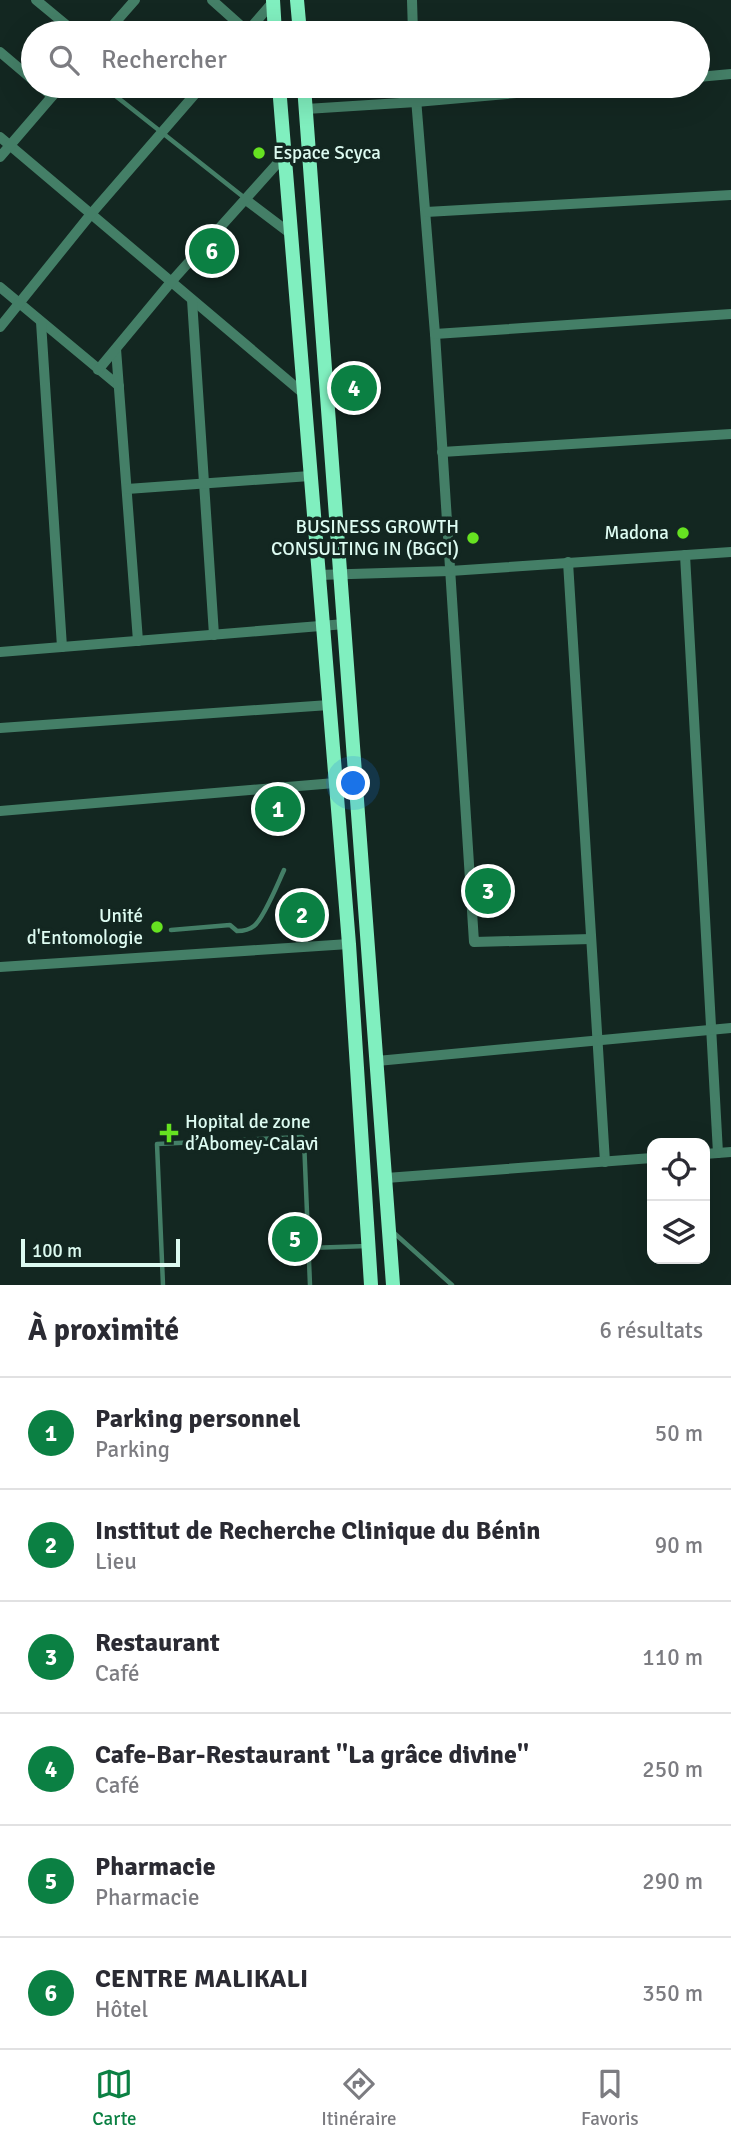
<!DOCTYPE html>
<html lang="fr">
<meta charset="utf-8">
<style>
body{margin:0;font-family:Signika,sans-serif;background:#f2f2f3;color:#2b2b33}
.controls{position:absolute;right:21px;bottom:21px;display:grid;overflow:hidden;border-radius:14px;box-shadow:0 7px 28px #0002}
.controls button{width:63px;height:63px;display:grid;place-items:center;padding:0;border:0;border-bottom:2px solid #e1e1e2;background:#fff;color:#2b2b33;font:35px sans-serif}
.scale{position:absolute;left:21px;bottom:18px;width:159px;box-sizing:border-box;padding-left:7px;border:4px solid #ddfbf1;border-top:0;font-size:19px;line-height:24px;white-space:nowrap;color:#ddfbf1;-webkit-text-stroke:5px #132721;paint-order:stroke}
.you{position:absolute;left:354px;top:784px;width:24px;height:24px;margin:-18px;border:5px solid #fff;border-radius:50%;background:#1a73e8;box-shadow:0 0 0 10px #1a73e833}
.badge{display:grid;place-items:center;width:46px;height:46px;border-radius:50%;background:#0b8043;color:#fff;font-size:23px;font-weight:700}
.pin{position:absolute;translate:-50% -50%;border:4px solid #fff;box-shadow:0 2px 7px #0006}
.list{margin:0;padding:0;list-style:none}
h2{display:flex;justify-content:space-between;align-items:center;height:91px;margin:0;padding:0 28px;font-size:30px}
h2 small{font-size:23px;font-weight:400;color:#7c7c81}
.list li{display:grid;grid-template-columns:46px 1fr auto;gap:21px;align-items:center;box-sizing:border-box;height:112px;padding:0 28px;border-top:2px solid #e1e1e2}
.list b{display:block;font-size:26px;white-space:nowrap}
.list p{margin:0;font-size:23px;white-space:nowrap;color:#7c7c81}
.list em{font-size:23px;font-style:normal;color:#7c7c81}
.icon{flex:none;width:38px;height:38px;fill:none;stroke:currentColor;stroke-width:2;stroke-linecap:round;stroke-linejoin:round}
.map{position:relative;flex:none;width:731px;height:1285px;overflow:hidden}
.search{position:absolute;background:#fff;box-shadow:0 7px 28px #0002;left:21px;right:21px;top:21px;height:77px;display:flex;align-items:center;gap:18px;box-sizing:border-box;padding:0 24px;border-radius:38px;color:#7c7c81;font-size:26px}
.sheet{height:763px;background:#fff}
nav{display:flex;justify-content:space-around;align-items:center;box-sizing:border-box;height:98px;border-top:2px solid #e1e1e2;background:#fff;font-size:19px;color:#7c7c81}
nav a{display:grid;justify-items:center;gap:4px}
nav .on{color:#0b8043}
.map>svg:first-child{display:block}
</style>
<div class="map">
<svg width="731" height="1285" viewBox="0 0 731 1285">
<rect width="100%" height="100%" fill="#132721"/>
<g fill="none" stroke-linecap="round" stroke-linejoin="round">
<g stroke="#447f67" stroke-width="4.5">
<polyline points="103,86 246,199"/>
<path d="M171,930L230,925L237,931C244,931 249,930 254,926C264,918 278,883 284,870"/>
<polyline points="393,1232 452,1285"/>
<polyline points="308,1248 368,1246"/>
<polyline points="163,1285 157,1144 302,1137 304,1140 310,1285"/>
</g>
<g stroke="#447f67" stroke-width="10">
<polyline points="36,0 76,33"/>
<polyline points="212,0 249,33"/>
<polyline points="412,0 413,33"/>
<polyline points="106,33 135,0"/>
<polyline points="246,33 273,2"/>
<polyline points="0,52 33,80"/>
<polyline points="698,77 731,74"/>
<polyline points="40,86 52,96"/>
<polyline points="415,86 435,334 474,942 591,939"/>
<polyline points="306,109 416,102 596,86"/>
<polyline points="0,137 304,394"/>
<polyline points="0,157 61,86"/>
<polyline points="246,200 291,234"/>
<polyline points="426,212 731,195"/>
<polyline points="0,287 119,386"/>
<polyline points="192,300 214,635"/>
<polyline points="41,322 62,647"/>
<polyline points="0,327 91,214 202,86"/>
<polyline points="435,334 731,314"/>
<polyline points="116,349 138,641"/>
<polyline points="98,370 171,282 284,156"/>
<polyline points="442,452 731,434"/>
<polyline points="127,489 310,476"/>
<polyline points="685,555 718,1153"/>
<polyline points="568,562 605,1162"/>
<polyline points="318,575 450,571 731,552"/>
<polyline points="0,652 345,624"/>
<polyline points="0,728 329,705"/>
<polyline points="0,811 335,783"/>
<polyline points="0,967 349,944"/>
<polyline points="377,1061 731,1028"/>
<polyline points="705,1154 731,1152"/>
<polyline points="386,1178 652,1158"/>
</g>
<g stroke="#80efbf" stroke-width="14">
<polyline points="273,0 275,33"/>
<polyline points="297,0 300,33"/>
<polyline points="279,86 349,944 371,1285"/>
<polyline points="304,86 393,1285"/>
</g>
</g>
<g fill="#66e221" stroke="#132721" stroke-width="2.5">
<circle cx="259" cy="153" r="7"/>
<circle cx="683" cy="533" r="7"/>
<circle cx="473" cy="538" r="7"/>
<circle cx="157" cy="927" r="7"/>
<path d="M165.5 1122.5h7v7h7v7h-7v7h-7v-7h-7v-7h7z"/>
</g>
<g text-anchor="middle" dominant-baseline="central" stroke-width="7" stroke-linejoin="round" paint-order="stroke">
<g font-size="19" fill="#ddfbf1" stroke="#132721" text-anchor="end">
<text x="273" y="153" text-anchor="start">Espace Scyca</text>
<text x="459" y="527">BUSINESS GROWTH<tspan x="459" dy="22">CONSULTING IN (BGCI)</tspan></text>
<text x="669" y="533">Madona</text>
<text x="143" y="916">Unité<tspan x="143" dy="22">d'Entomologie</tspan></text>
<text x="185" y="1122" text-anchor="start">Hopital de zone<tspan x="185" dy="22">d’Abomey-Calavi</tspan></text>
</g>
</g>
</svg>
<div class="controls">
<button><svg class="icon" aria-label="locate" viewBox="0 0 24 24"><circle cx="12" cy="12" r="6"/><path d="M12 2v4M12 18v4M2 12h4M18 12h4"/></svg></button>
<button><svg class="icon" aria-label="layers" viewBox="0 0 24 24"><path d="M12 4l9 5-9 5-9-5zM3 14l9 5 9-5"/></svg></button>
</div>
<div class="scale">100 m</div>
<div class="you"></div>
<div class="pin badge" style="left:278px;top:809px">1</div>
<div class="pin badge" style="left:302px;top:915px">2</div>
<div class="pin badge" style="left:488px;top:891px">3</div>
<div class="pin badge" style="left:354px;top:388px">4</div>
<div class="pin badge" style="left:295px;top:1239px">5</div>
<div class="pin badge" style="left:212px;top:251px">6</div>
<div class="search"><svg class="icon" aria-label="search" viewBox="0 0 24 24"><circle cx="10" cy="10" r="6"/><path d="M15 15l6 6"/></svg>Rechercher</div>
</div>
<section class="sheet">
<h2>À proximité<small>6 résultats</small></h2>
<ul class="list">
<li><span class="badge">1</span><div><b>Parking personnel</b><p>Parking</p></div><em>50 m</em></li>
<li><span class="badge">2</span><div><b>Institut de Recherche Clinique du Bénin</b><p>Lieu</p></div><em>90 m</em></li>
<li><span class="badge">3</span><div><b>Restaurant</b><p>Café</p></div><em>110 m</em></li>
<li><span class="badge">4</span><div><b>Cafe-Bar-Restaurant ''La grâce divine''</b><p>Café</p></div><em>250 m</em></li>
<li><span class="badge">5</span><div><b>Pharmacie</b><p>Pharmacie</p></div><em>290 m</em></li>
<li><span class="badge">6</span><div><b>CENTRE MALIKALI</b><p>Hôtel</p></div><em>350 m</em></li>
</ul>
</section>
<nav>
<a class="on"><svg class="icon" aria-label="map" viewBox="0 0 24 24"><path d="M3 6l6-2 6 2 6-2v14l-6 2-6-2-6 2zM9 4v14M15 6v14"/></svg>Carte</a>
<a><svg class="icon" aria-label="directions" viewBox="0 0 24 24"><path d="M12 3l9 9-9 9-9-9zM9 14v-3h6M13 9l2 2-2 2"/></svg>Itinéraire</a>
<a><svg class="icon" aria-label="saved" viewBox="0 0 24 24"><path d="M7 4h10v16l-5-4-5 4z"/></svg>Favoris</a>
</nav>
